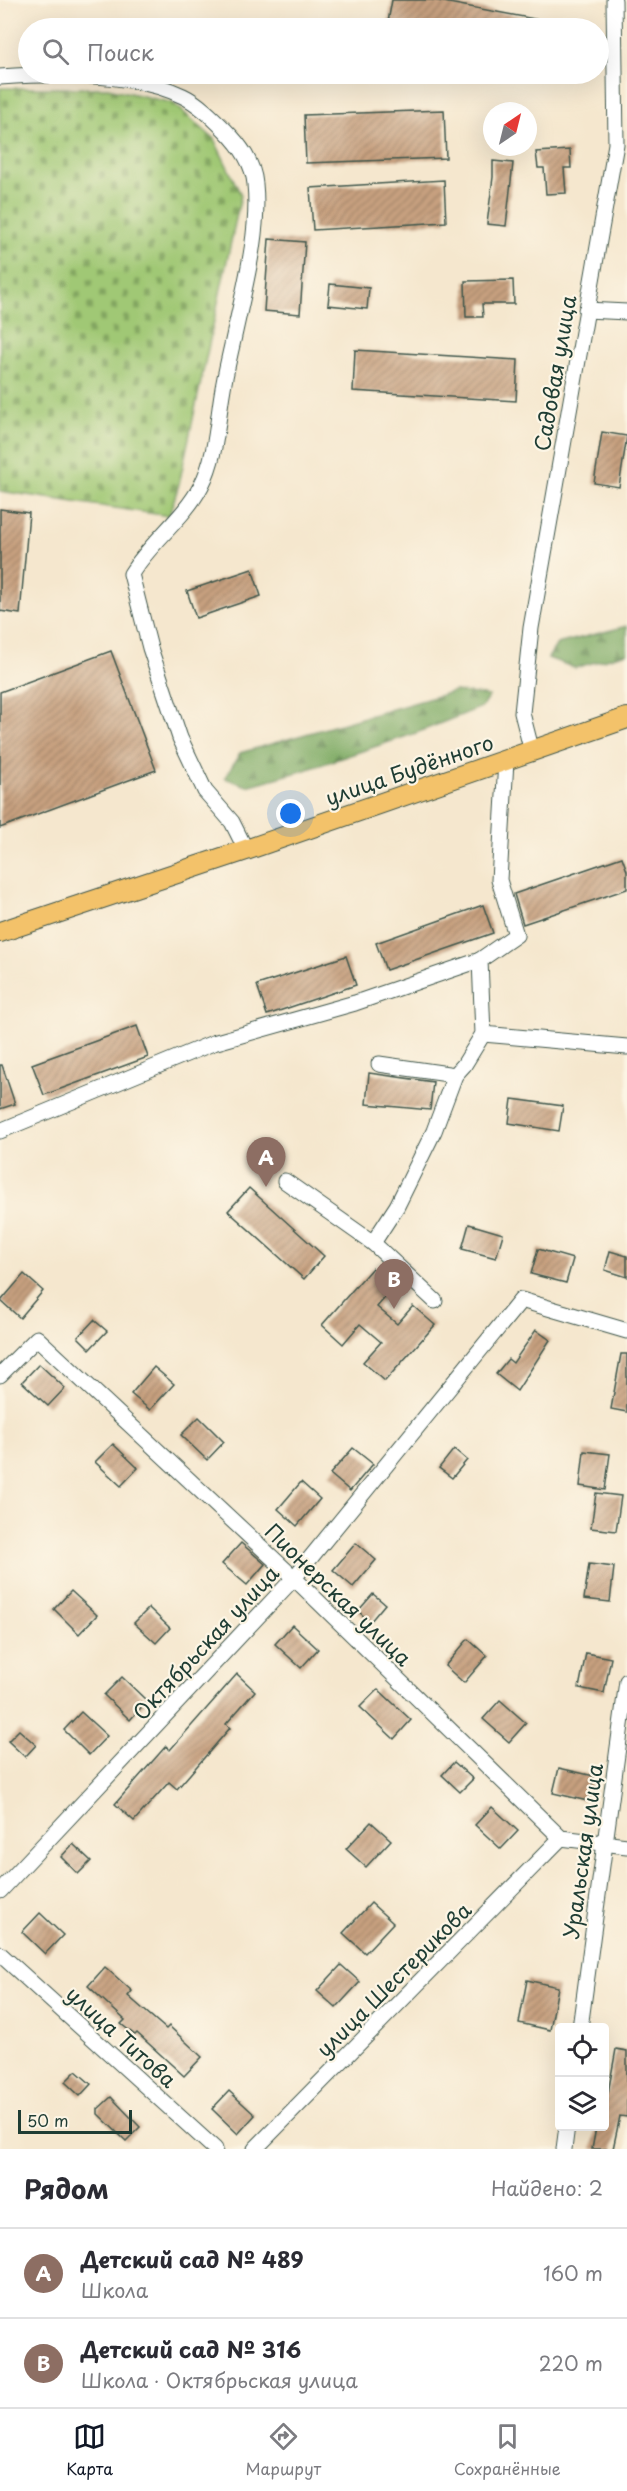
<!DOCTYPE html>
<html lang="ru">
<meta charset="utf-8">
<style>
body{margin:0;font-family:"Playpen Sans",sans-serif;background:#f2f2f3;color:#2b2b33}
.controls{position:absolute;right:18px;bottom:18px;display:grid;overflow:hidden;border-radius:6px;box-shadow:0 6px 24px #0002}
.controls button{width:54px;height:54px;display:grid;place-items:center;padding:0;border:0;border-bottom:2px solid #e1e1e2;background:#fff;color:#2b2b33;font:30px sans-serif}
.compass{position:absolute;left:483px;top:102px;width:54px;height:54px;border-radius:50%;background:#fff;box-shadow:0 6px 24px #0002;rotate:35deg}
.scale{position:absolute;left:18px;bottom:15px;width:114px;box-sizing:border-box;padding-left:6px;border:3px solid #1f3d34;border-top:0;font-size:16px;line-height:21px;white-space:nowrap;color:#1f3d34;-webkit-text-stroke:4px #fcf5e5;paint-order:stroke}
.you{position:absolute;left:291px;top:814px;width:21px;height:21px;margin:-15px;border:4px solid #fff;border-radius:50%;background:#1a73e8;box-shadow:0 0 0 9px #1a73e833}
.badge{display:grid;place-items:center;width:39px;height:39px;border-radius:50%;background:#111827;color:#fff;font-size:20px;font-weight:700}
.pin{position:absolute;translate:-50% -50px;filter:drop-shadow(0 2px 3px #0008)}
.pin::after{content:'';position:absolute;top:32px;width:21px;height:18px;background:inherit;clip-path:polygon(0 0,100% 0,50% 100%)}
.list{margin:0;padding:0;list-style:none}
h2{display:flex;justify-content:space-between;align-items:center;height:78px;margin:0;padding:0 24px;font-size:26px}
h2 small{font-size:20px;font-weight:400;color:#7c7c81}
.list li{display:grid;grid-template-columns:39px 1fr auto;gap:18px;align-items:center;box-sizing:border-box;height:90px;padding:0 24px;border-top:2px solid #e1e1e2}
.list b{display:block;font-size:22px;white-space:nowrap}
.list p{margin:0;font-size:20px;white-space:nowrap;color:#7c7c81}
.list em{font-size:20px;font-style:normal;color:#7c7c81}
.icon{flex:none;width:33px;height:33px;fill:none;stroke:currentColor;stroke-width:2;stroke-linecap:round;stroke-linejoin:round}
.map{position:relative;flex:none;width:627px;height:2149px;overflow:hidden}
.search{position:absolute;background:#fff;box-shadow:0 6px 24px #0002;left:18px;right:18px;top:18px;height:66px;display:flex;align-items:center;gap:15px;box-sizing:border-box;padding:0 21px;border-radius:33px;color:#7c7c81;font-size:22px}
.sheet{height:258px;background:#fff}
nav{display:flex;justify-content:space-around;align-items:center;box-sizing:border-box;height:84px;border-top:2px solid #e1e1e2;background:#fff;font-size:16px;color:#7c7c81}
nav a{display:grid;justify-items:center;gap:3px}
nav .on{color:#111827}
.map>svg:first-child{display:block}
</style>
<div class="map">
<svg width="627" height="2149" viewBox="0 0 627 2149">
<defs>
<pattern id="forest-firs" width="22" height="20" patternUnits="userSpaceOnUse" patternTransform="scale(1.5)"><rect width="22" height="20" fill="#80ac66"/><path d="M5 1l3.5 6h-7zM16 11l3.5 6h-7z" fill="#688d55"/></pattern>
<pattern id="cemetery-stones" width="16" height="16" patternUnits="userSpaceOnUse" patternTransform="scale(1.5)"><rect width="16" height="16" fill="#a0c874"/><path d="M2 7V4a2 2 0 0 1 4 0v3zM10 15v-3a2 2 0 0 1 4 0v3z" fill="#82a460"/></pattern>
<pattern id="building-hatch" width="6" height="6" patternUnits="userSpaceOnUse" patternTransform="scale(1.5)"><rect width="6" height="6" fill="#c7a07f"/><path d="M-1 1l2-2M0 6l6-6M5 7l2-2" fill="none" stroke="#a18469"/></pattern>
</defs>
<rect width="100%" height="100%" fill="#fcf5e5"/>
<filter id="ink" filterUnits="userSpaceOnUse"><feTurbulence type="fractalNoise" baseFrequency=".0167" numOctaves="2"/><feDisplacementMap in="SourceGraphic" scale="12" xChannelSelector="R" yChannelSelector="G"/><feConvolveMatrix kernelMatrix="1 2 1 2 8 2 1 2 1" color-interpolation-filters="sRGB"/></filter>
<filter id="wash" filterUnits="userSpaceOnUse"><feTurbulence type="fractalNoise" baseFrequency=".008" numOctaves="4" result="noise"/><feDisplacementMap in="SourceGraphic" scale="24" xChannelSelector="R" yChannelSelector="G"/><feGaussianBlur stdDeviation="1.35" result="paint"/><feColorMatrix in="noise" values="0 0 0 0 0 0 0 0 0 0 0 0 0 0 0 0 0 1.4 0 .05"/><feComposite in="paint" operator="in"/></filter>
<g filter="url(#wash)">
<rect width="100%" height="100%" fill="#f5e7ce"/>
<g fill="url(#forest-firs)" stroke="#50744d" stroke-width="1.5">
<polygon points="627,626 627,653 575,668 548,658 557,644"/>
<polygon points="455,691 489,696 482,707 416,733 302,771 247,786 225,778 240,753"/>
</g>
<polygon fill="url(#cemetery-stones)" stroke="#608254" stroke-width="1.5" points="0,88 108,88 173,103 214,139 241,195 179,484 169,516 0,491"/>
<g id="blocks">
<g fill="url(#building-hatch)">
<polygon points="392,0 433,0 551,22 550,28 422,28 388,22"/>
<polygon points="444,110 446,158 306,163 304,115"/>
<polygon points="570,150 571,168 564,168 566,193 546,194 544,168 538,168 536,152"/>
<polygon points="493,161 513,163 506,226 487,224 493,177"/>
<polygon points="444,180 446,222 313,230 310,188"/>
<polygon points="269,239 305,242 300,314 264,311"/>
<polygon points="513,280 514,304 482,304 483,317 466,317 465,281"/>
<polygon points="330,284 369,288 367,309 328,305"/>
<polygon points="355,350 518,360 516,401 353,391"/>
<polygon points="602,432 627,436 619,487 594,483"/>
<polygon points="0,509 29,513 20,614 0,611"/>
<polygon points="252,569 261,596 196,618 187,591"/>
<polygon points="111,651 156,770 0,828 0,692"/>
<polygon points="622,857 627,871 627,889 523,924 514,894"/>
<polygon points="483,905 493,933 386,970 376,943"/>
<polygon points="346,956 356,985 267,1015 257,985"/>
<polygon points="137,1026 148,1057 44,1095 32,1064"/>
<polygon points="0,1065 2,1065 15,1104 0,1109"/>
<polygon points="369,1073 433,1082 430,1110 366,1104"/>
<polygon points="512,1099 563,1106 559,1131 509,1123"/>
<polygon points="249,1188 324,1256 304,1279 228,1211"/>
<polygon points="469,1224 503,1234 496,1258 462,1249"/>
<polygon points="538,1249 573,1259 566,1283 531,1274"/>
<polygon points="610,1251 627,1256 627,1277 605,1270"/>
<polygon points="372,1268 394,1287 377,1307 397,1324 413,1306 435,1325 385,1381 363,1362 381,1342 360,1324 343,1344 322,1325"/>
<polygon points="24,1274 43,1291 20,1318 1,1301"/>
<polygon points="94,1320 107,1331 90,1349 78,1337"/>
<polygon points="536,1330 550,1340 517,1391 496,1374 508,1359 513,1363"/>
<polygon points="621,1354 627,1354 627,1412 611,1409"/>
<polygon points="39,1364 65,1388 48,1406 22,1382"/>
<polygon points="154,1367 174,1384 150,1410 131,1394"/>
<polygon points="199,1417 224,1442 207,1460 181,1435"/>
<polygon points="113,1444 138,1468 121,1486 95,1462"/>
<polygon points="353,1448 373,1464 350,1491 330,1474"/>
<polygon points="454,1449 467,1460 452,1478 439,1468"/>
<polygon points="584,1451 610,1454 605,1490 580,1486"/>
<polygon points="301,1482 320,1499 297,1526 278,1509"/>
<polygon points="596,1493 621,1496 616,1531 591,1528"/>
<polygon points="241,1543 265,1564 247,1585 222,1564"/>
<polygon points="356,1543 376,1560 353,1587 333,1570"/>
<polygon points="589,1564 614,1567 610,1602 584,1599"/>
<polygon points="71,1591 97,1615 79,1634 54,1609"/>
<polygon points="373,1594 385,1604 370,1622 358,1611"/>
<polygon points="149,1608 170,1628 156,1643 134,1623"/>
<polygon points="292,1625 318,1649 301,1668 275,1644"/>
<polygon points="468,1639 487,1656 464,1683 445,1666"/>
<polygon points="586,1653 611,1658 604,1693 579,1688"/>
<polygon points="237,1674 255,1691 226,1724 230,1728 177,1789 169,1782 134,1821 115,1804 166,1746 170,1750"/>
<polygon points="122,1677 147,1701 130,1720 104,1695"/>
<polygon points="378,1689 411,1720 394,1739 360,1707"/>
<polygon points="500,1700 526,1723 509,1742 483,1719"/>
<polygon points="81,1712 107,1736 89,1755 64,1730"/>
<polygon points="19,1730 36,1745 25,1757 8,1741"/>
<polygon points="454,1762 473,1779 460,1792 442,1775"/>
<polygon points="559,1768 594,1776 588,1801 553,1793"/>
<polygon points="492,1807 518,1831 501,1849 475,1825"/>
<polygon points="371,1822 391,1840 366,1867 346,1849"/>
<polygon points="73,1844 91,1861 78,1874 61,1857"/>
<polygon points="371,1903 393,1923 365,1953 343,1933"/>
<polygon points="40,1913 63,1935 45,1954 22,1932"/>
<polygon points="341,1965 360,1982 336,2008 317,1991"/>
<polygon points="105,1967 132,1991 128,1996 166,2029 169,2026 202,2057 184,2076 137,2033 135,2035 121,2024 125,2020 88,1986"/>
<polygon points="527,1980 558,1987 550,2030 519,2023"/>
<polygon points="616,2049 627,2051 627,2117 620,2116 613,2149 592,2149 596,2128 604,2130 604,2093 608,2093"/>
<polygon points="76,2071 91,2084 80,2096 65,2082"/>
<polygon points="229,2091 255,2115 238,2134 212,2109"/>
<polygon points="111,2097 140,2127 126,2141 98,2114 98,2109"/>
</g>
</g>
</g>
<g filter="url(#ink)">
<use href="#blocks" fill-opacity="0" stroke="#3f564b" stroke-width="1.5"/>
<g fill="none" stroke-linecap="round" stroke-linejoin="round">
<defs>
<g id="minor">
<path d="M0,77C54,73 134,72 183,96C198,103 213,118 225,130C240,145 253,162 255,184C260,232 244,289 234,336C230,355 225,374 222,394C217,425 216,457 201,486C183,520 151,541 131,574L150,648L180,738L205,791L232,822L246,850"/>
<polyline points="586,310 627,312"/>
<polyline points="532,752 522,713 531,628 616,144 614,0"/>
<polyline points="483,1034 627,1047"/>
<polyline points="379,1064 455,1075"/>
<polyline points="0,1131 213,1043 355,1003 480,960"/>
<polyline points="285,1181 373,1243 435,1301"/>
<polyline points="373,1243 397,1206 434,1131 455,1075 464,1065 483,1034 480,960 516,935 499,880 506,761"/>
<polyline points="0,1375 37,1338 294,1578 561,1838 627,1846"/>
<polyline points="0,1891 294,1578 521,1300 627,1331"/>
<polyline points="0,1954 215,2149"/>
<polyline points="580,2028 627,1681"/>
<polyline points="255,2149 561,1838"/>
<polyline points="564,2149 567,2126"/>
</g>
<polyline id="major" points="0,932 246,850 627,718"/>
</defs>
<use href="#minor" stroke="#3f564b" stroke-width="17"/>
<use href="#major" stroke="#3f564b" stroke-width="22"/>
<use href="#minor" stroke="#fff" stroke-width="15"/>
<use href="#major" stroke="#f3c26a" stroke-width="20"/>
</g>
</g>
<g text-anchor="middle" dominant-baseline="central" stroke-width="4.5" stroke-linejoin="round" paint-order="stroke">
<g font-size="21" fill="#1f3d34" stroke="#fcf5e5">
<text transform="translate(554 373) rotate(-80)">Садовая улица</text>
<text transform="translate(409 769) rotate(-19)">улица Будённого</text>
<text transform="translate(339 1594) rotate(44)">Пионерская улица</text>
<text transform="translate(205 1642) rotate(-47)">Октябрьская улица</text>
<text transform="translate(582 1851) rotate(-82)">Уральская улица</text>
<text transform="translate(393 1979) rotate(-45)">улица Шестерикова</text>
<text transform="translate(122 2036) rotate(42)">улица Титова</text>
</g>
</g>
</svg>
<div class="controls">
<button><svg class="icon" aria-label="locate" viewBox="0 0 24 24"><circle cx="12" cy="12" r="6"/><path d="M12 2v4M12 18v4M2 12h4M18 12h4"/></svg></button>
<button><svg class="icon" aria-label="layers" viewBox="0 0 24 24"><path d="M12 4l9 5-9 5-9-5zM3 14l9 5 9-5"/></svg></button>
</div>
<svg class="compass" viewBox="-18 -18 36 36"><path d="M0-13l5 13h-10z" fill="#e53935"/><path d="M0 13l5-13h-10z" fill="#7c7c81"/></svg>
<div class="scale">50 m</div>
<div class="you"></div>
<div class="pin badge" style="left:266px;top:1187px;background:#8d6e63">A</div>
<div class="pin badge" style="left:394px;top:1309px;background:#8d6e63">B</div>
<div class="search"><svg class="icon" aria-label="search" viewBox="0 0 24 24"><circle cx="10" cy="10" r="6"/><path d="M15 15l6 6"/></svg>Поиск</div>
</div>
<section class="sheet">
<h2>Рядом<small>Найдено: 2</small></h2>
<ul class="list">
<li><span class="badge" style="background:#8d6e63">A</span><div><b>Детский сад № 489</b><p>Школа</p></div><em>160 m</em></li>
<li><span class="badge" style="background:#8d6e63">B</span><div><b>Детский сад № 316</b><p>Школа · Октябрьская улица</p></div><em>220 m</em></li>
</ul>
</section>
<nav>
<a class="on"><svg class="icon" aria-label="map" viewBox="0 0 24 24"><path d="M3 6l6-2 6 2 6-2v14l-6 2-6-2-6 2zM9 4v14M15 6v14"/></svg>Карта</a>
<a><svg class="icon" aria-label="directions" viewBox="0 0 24 24"><path d="M12 3l9 9-9 9-9-9zM9 14v-3h6M13 9l2 2-2 2"/></svg>Маршрут</a>
<a><svg class="icon" aria-label="saved" viewBox="0 0 24 24"><path d="M7 4h10v16l-5-4-5 4z"/></svg>Сохранённые</a>
</nav>
